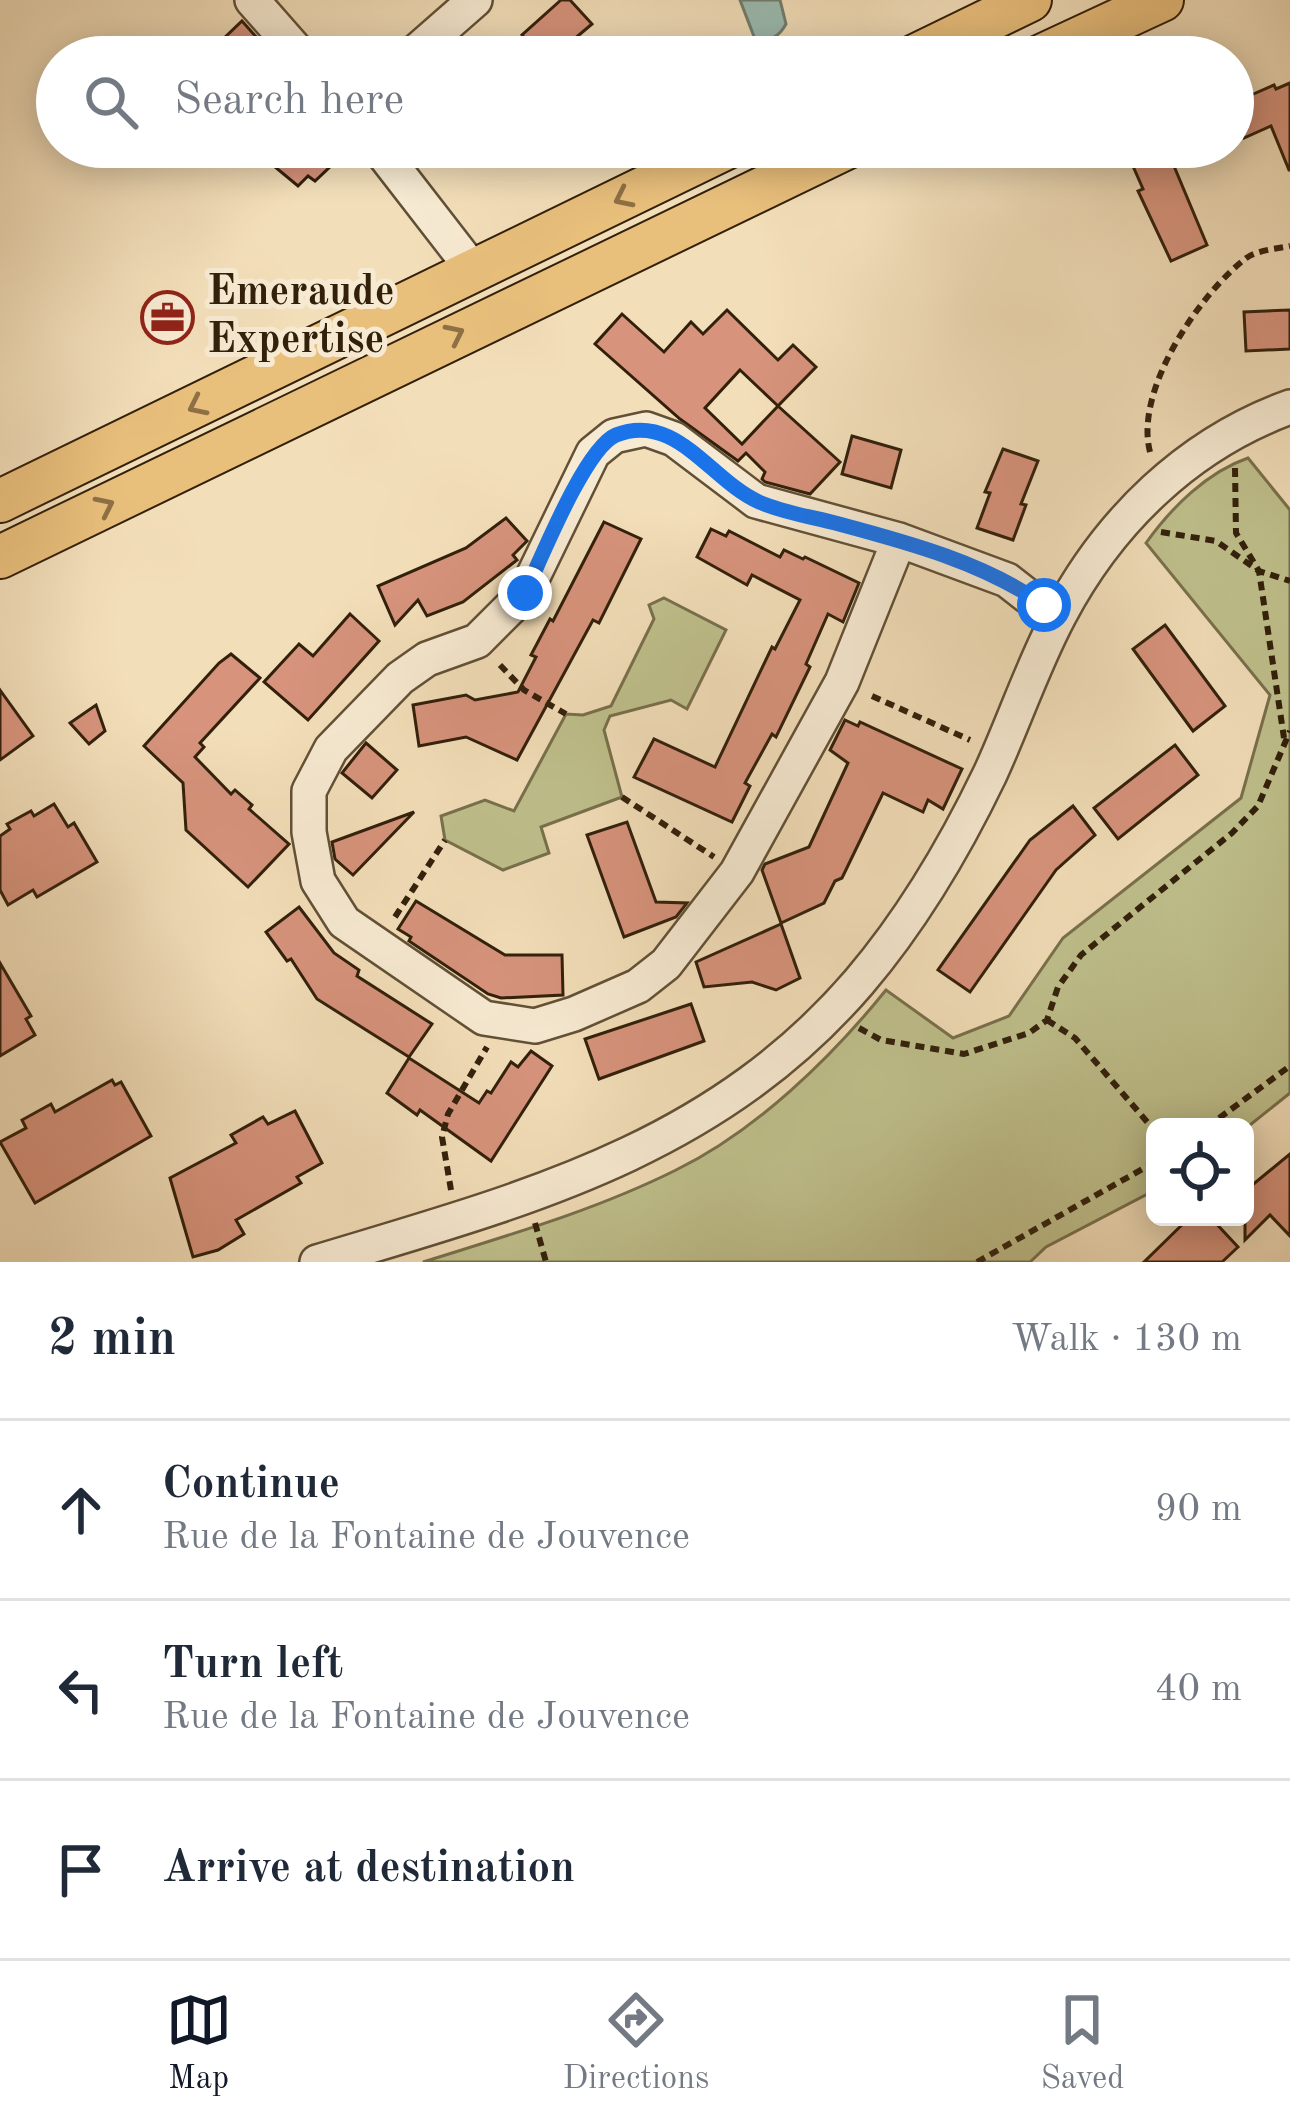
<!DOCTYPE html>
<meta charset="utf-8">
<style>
body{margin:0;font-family:"Old Standard TT",serif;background:#f6f6f7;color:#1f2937}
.controls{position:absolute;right:36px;bottom:36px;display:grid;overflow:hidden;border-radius:18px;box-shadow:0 6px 30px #0003}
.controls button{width:108px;height:108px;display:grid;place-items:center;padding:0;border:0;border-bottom:3px solid #e0e1e3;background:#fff;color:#1f2937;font:60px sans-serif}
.stop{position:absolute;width:36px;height:36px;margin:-27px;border:9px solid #1a73e8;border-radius:50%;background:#fff}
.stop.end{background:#1a73e8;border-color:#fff;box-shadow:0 3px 12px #0008}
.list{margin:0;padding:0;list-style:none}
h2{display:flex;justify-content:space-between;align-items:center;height:156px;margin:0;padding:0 48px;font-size:51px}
h2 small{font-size:39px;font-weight:400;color:#747a83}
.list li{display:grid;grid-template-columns:78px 1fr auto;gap:36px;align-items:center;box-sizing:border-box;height:180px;padding:0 48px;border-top:3px solid #e0e1e3}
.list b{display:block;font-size:45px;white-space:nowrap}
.list p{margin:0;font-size:39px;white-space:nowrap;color:#747a83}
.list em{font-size:39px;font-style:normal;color:#747a83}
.icon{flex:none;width:66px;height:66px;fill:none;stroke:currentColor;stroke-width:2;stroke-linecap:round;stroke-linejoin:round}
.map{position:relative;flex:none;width:1290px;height:1262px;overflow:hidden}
.search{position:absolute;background:#fff;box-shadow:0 6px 30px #0003;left:36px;right:36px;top:36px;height:132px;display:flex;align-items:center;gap:30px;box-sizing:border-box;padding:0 42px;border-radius:66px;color:#747a83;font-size:45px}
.sheet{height:696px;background:#fff}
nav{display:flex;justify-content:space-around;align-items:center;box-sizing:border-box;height:168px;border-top:3px solid #e0e1e3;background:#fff;font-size:33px;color:#747a83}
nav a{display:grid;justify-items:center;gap:6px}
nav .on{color:#111827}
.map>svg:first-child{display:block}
</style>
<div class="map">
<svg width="1290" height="1262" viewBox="0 0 1290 1262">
<rect width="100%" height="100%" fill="#f2deb9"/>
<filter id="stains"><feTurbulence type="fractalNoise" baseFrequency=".00167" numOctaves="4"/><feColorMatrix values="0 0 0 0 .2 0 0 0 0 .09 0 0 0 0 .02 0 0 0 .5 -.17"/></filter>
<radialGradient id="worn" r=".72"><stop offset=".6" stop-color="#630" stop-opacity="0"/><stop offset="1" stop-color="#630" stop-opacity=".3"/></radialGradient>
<g fill="#bfc08c" stroke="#78704c" stroke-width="3">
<path d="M1248,458L1290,510V1093L1245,1129L1155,1127V1190L1046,1247L1030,1262H423C509,1235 596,1210 676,1170C756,1131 831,1058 886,990L953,1038L1009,1016L1063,938L1241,798L1270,695L1146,543C1171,508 1207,472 1248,458Z"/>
<polygon points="664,598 726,630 687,709 671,700 610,716 604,730 622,797 541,827 549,853 503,870 445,840 441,816 485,800 514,811 566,714 583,715 611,706 654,619 649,605"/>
</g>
<path fill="#9bbcb1" stroke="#717e6f" stroke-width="3" d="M740,0H780L786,24C779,37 771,41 755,39Z"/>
<g fill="#d7937c" stroke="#32200b" stroke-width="3" fill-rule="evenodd">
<polygon points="561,0 570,0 592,24 553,57 540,57 522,35"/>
<polygon points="242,21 274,57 236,57 220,42"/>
<polygon points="1290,83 1290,170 1289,170 1271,126 1244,138 1233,103 1274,85 1276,89"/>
<polygon points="251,147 351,147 315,181 308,176 298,186"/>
<polygon points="1153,147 1166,147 1207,245 1171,261 1138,191 1143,189 1129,157"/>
<path d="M727,310L778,360L793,345L816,367L778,406L840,462L810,494L765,482L762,479L765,472L746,453L738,461L680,419L595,344L622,314L664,352L691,322L703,334ZM740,370L778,406L742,444L705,408Z"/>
<polygon points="1290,310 1290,349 1246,351 1244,312"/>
<polygon points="852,436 901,450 891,488 842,474"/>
<polygon points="1003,449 1038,461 1021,504 1026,505 1013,540 977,528 990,493 985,492"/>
<polygon points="506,518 527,541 513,555 517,560 463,602 427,616 418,600 395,625 378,586 466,548"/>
<polygon points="604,522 641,539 599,623 593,620 517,760 466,737 419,746 413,705 466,695 475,700 518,692 536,657 531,655 550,619 553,621"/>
<polygon points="711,529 726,536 729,531 780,557 784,550 803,559 805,557 859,583 843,622 828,614 806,664 810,667 776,737 772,734 745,783 750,786 732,822 634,777 654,739 715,767 772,647 775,649 800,600 752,575 747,585 697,557"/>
<polygon points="350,614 379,641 308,720 264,682 299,644 313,656"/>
<polygon points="1165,625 1225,706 1193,731 1133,649"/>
<polygon points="231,654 260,678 200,743 204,747 195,757 231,794 235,790 252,805 249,809 289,844 248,887 186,830 183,783 144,746 219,663"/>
<polygon points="0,690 33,736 0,760"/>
<polygon points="96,705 105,731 89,744 70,723"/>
<polygon points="845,720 858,726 860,722 962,769 943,809 928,800 923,812 883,793 842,878 835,881 824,903 781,923 762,870 765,864 809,847 848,763 830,750"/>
<polygon points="366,743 397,770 372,798 342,773"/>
<polygon points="1175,745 1198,775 1118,839 1094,808"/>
<polygon points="54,804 68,827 74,823 97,862 37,897 33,890 8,905 0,890 0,836 10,829 7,824 31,811 34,816"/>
<polygon points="1073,806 1095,835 1056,870 970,992 938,970 1030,840"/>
<polygon points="414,812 353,875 335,859 332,842"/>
<polygon points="627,822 656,902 687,903 676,917 624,937 587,835"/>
<polygon points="416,901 505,955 562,955 563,995 501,998 488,994 409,941 411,937 398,929"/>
<polygon points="299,907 334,953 359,970 357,976 432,1024 409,1057 317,999 291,959 287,961 266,932"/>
<polygon points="781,924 800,978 776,990 752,982 704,987 696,962"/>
<polygon points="0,963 31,1016 26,1019 35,1035 0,1056"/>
<polygon points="691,1004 704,1041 599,1079 585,1039"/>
<polygon points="531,1051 552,1066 491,1161 420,1110 417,1115 387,1093 409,1058 479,1103 487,1091 491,1093 511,1062 518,1067"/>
<polygon points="112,1080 115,1085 121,1082 151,1136 35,1203 0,1142 26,1128 22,1120 51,1104 55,1112"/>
<polygon points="295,1111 322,1163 297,1177 301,1183 236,1220 244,1234 218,1250 193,1257 170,1178 236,1143 231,1135 263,1117 268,1124"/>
<polygon points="1290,1154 1290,1236 1270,1215 1245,1240 1245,1191"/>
<polygon points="1190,1217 1210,1217 1238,1247 1222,1262 1144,1262"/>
</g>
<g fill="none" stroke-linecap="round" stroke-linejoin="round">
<defs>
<g id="minor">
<polyline points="252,0 302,57"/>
<polyline points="410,57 475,0"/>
<polyline points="378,147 474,271"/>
<polyline points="899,540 842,682 737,872 666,964 638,986 574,1014 535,1026 484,1018 344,922 318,881 309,832 309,791 331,749 400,678 427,659 477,641 525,593 593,453 614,436 646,429 674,439 756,501 899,540 1007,580 1057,619"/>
<path d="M317,1262C522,1200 713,1152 859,982C911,921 955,847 990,774C1014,722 1032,667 1059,616C1109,521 1188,444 1290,407"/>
</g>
<g id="major">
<polyline points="913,57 1030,0"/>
<polyline points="1039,57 1162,0"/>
<polyline points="0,501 728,147"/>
<polyline points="0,557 848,147"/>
</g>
</defs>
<use href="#minor" stroke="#625036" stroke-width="38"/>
<use href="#major" stroke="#32200b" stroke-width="46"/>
<g stroke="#32200b" stroke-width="6" stroke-dasharray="9 6" stroke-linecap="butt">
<polyline points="848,57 877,43"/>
<path d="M1150,452C1134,391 1198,296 1245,259C1256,250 1276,249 1290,246"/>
<polyline points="1235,468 1236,533 1259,571 1284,738"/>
<polyline points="1161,532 1216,541 1259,571 1290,581"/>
<polyline points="500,665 524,690 566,714"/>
<polyline points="872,696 970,740"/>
<polyline points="622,797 714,857"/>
<polyline points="395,917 445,840"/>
<polyline points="1047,1020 1075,1038 1155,1131"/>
<polyline points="859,1028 881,1040 964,1054 1029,1033 1047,1020 1058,987 1081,955 1232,833 1258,806 1290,731"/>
<polyline points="1207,1127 1290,1066"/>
<polyline points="451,1190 442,1137 448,1114 487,1047"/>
<polyline points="535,1223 546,1262"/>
<polyline points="977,1262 1155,1162"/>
</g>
<use href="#minor" stroke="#f7ead2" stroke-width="33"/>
<use href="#major" stroke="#e9bf7c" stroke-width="42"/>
</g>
<defs><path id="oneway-chevron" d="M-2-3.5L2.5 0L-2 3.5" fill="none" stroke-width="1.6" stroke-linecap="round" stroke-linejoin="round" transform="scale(3)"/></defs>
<g stroke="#8e7044">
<use href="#oneway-chevron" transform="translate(623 198) rotate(154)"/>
<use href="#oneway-chevron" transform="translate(455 334) rotate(-26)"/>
<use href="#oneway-chevron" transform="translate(197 406) rotate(154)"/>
<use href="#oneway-chevron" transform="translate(105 506) rotate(-26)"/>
</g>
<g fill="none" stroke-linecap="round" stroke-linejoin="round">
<path stroke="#1a73e8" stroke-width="15" d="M525,593C541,559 585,448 616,435C676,411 711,481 759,502C784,513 813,517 839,524C910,543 984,563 1044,605"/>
</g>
<defs>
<symbol id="office-ring" viewBox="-11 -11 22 22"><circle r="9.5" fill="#f7ead2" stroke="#8f2418" stroke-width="1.5"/><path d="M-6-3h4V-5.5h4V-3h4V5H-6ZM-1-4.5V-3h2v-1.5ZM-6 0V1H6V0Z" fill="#8f2418"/></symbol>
</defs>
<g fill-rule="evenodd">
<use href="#office-ring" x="138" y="288" width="59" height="59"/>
</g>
<g text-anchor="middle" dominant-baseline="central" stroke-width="10" stroke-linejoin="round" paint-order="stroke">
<g font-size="42" font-weight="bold" fill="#32200b" stroke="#f7ead2" text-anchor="start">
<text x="207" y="293">Emeraude<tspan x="207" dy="48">Expertise</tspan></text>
</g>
</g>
<rect width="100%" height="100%" filter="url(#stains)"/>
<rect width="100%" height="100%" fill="url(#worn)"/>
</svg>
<div class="controls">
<button><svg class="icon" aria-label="locate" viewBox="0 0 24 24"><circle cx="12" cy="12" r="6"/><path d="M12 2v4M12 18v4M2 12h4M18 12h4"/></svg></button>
</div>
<div class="stop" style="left:1044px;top:605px"></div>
<div class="stop end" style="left:525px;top:593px"></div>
<div class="search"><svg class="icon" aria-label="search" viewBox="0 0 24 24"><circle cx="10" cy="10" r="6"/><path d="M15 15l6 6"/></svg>Search here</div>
</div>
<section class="sheet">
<h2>2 min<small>Walk · 130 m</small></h2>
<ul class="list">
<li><svg class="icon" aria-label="ahead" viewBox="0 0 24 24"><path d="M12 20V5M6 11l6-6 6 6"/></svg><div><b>Continue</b><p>Rue de la Fontaine de Jouvence</p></div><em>90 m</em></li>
<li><svg class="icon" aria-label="left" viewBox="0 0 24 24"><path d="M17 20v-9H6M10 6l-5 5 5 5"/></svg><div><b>Turn left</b><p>Rue de la Fontaine de Jouvence</p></div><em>40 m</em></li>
<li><svg class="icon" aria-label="arrive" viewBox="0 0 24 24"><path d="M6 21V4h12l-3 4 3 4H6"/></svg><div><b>Arrive at destination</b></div></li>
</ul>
</section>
<nav>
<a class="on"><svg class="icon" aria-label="map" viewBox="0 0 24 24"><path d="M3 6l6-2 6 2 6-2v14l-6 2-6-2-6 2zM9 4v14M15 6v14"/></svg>Map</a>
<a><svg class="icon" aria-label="directions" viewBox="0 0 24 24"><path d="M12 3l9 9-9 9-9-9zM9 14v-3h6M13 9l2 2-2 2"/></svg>Directions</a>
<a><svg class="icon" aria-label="saved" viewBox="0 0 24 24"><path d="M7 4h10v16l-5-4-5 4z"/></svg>Saved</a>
</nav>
